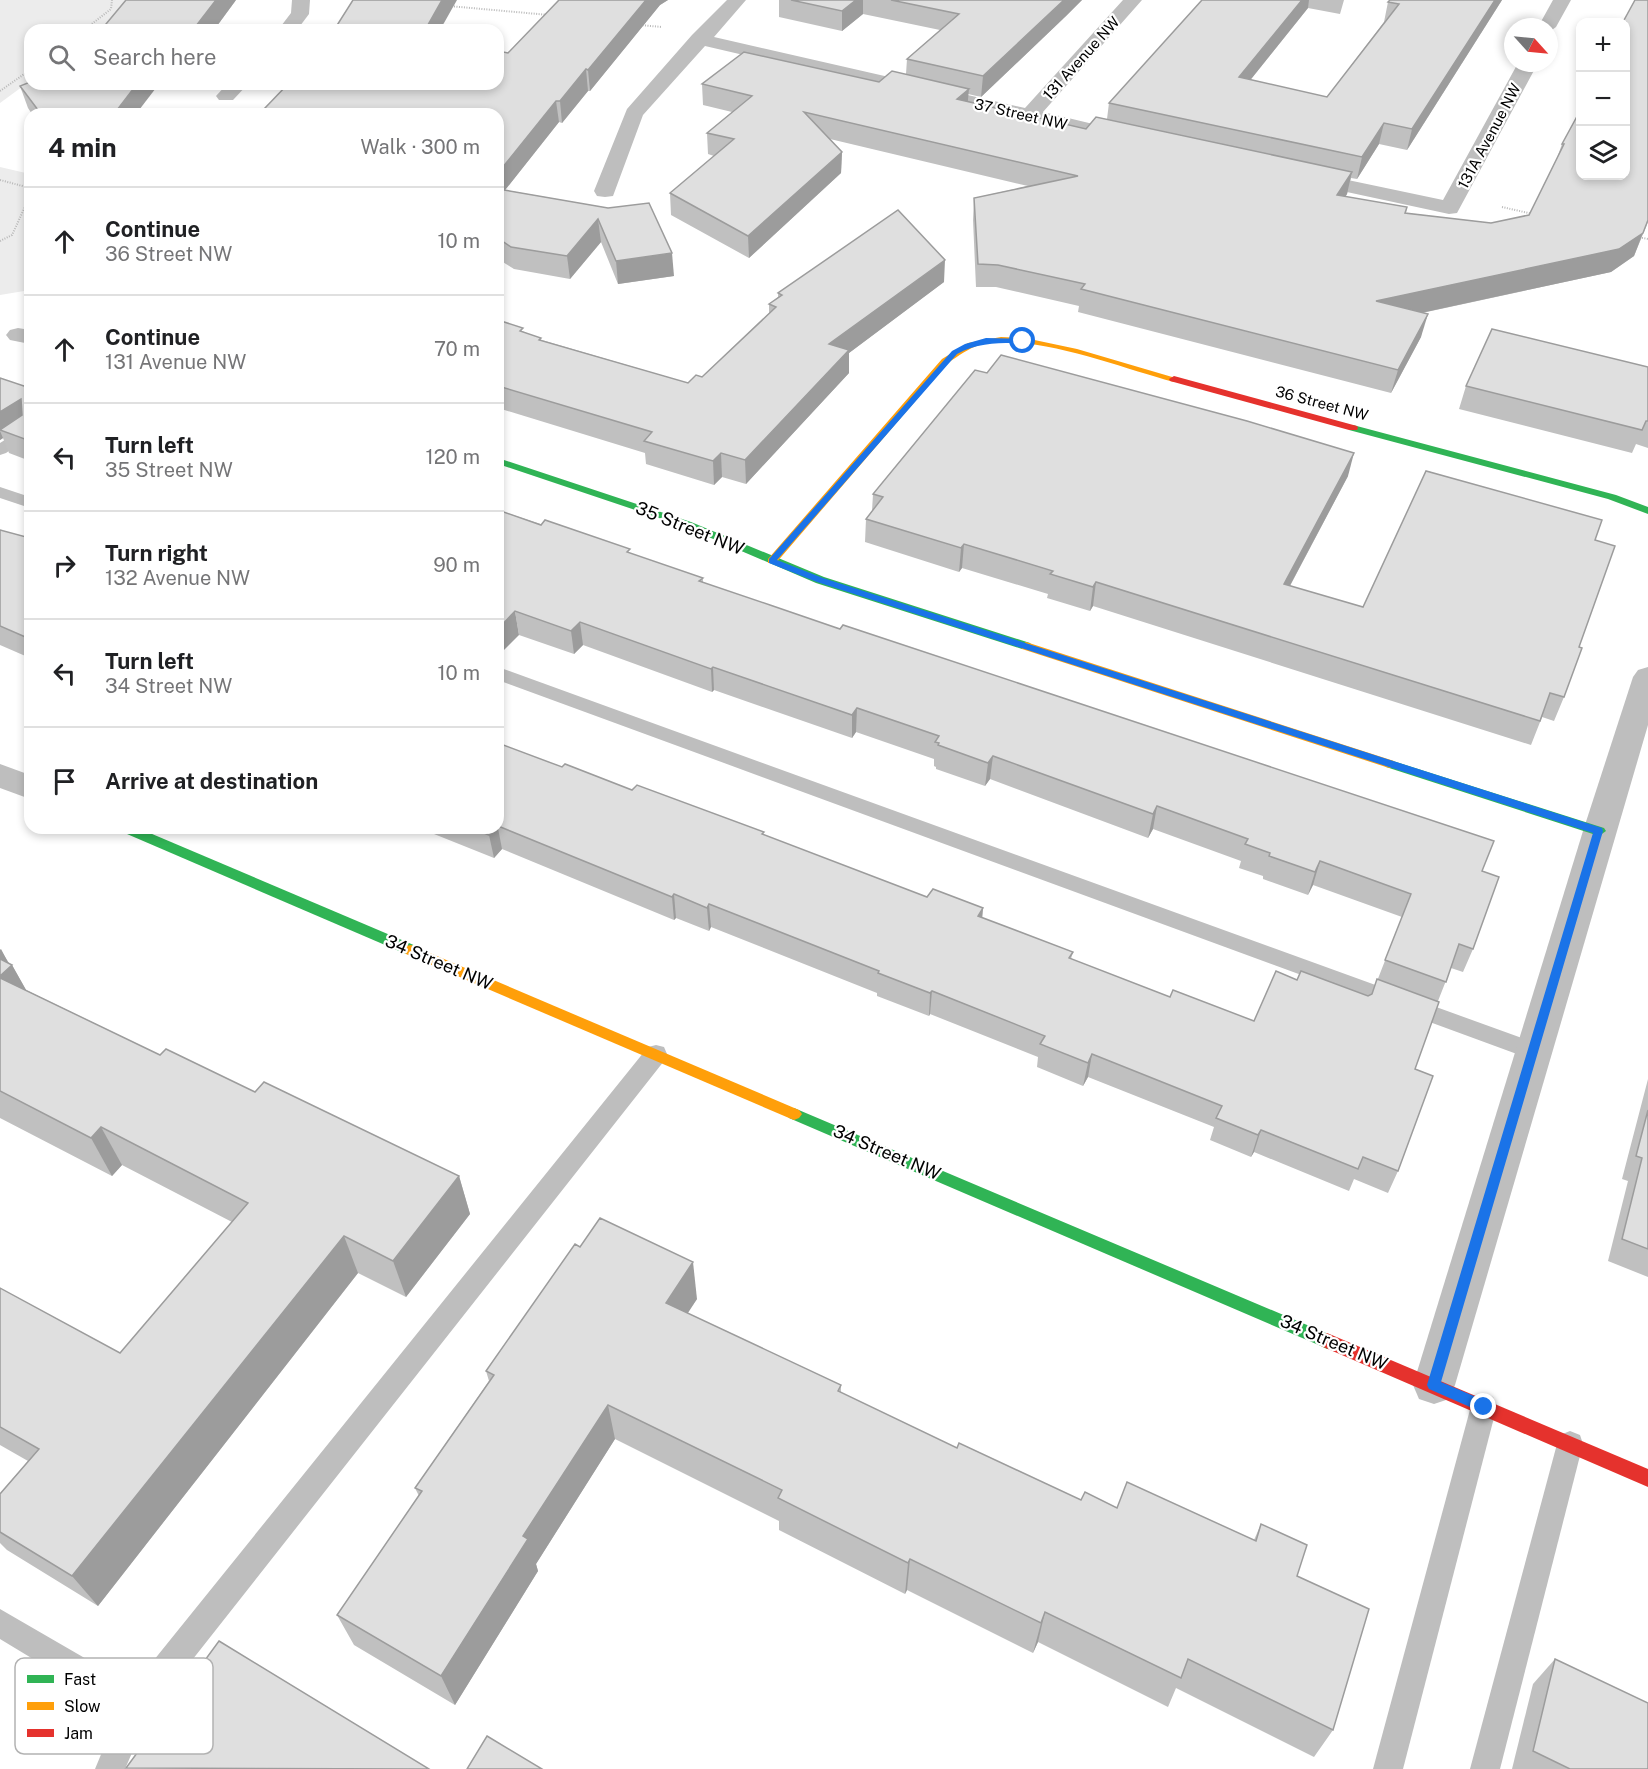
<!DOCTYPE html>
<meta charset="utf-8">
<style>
body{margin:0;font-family:"Public Sans",sans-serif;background:#f2f2f2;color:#202124}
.controls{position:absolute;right:18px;top:18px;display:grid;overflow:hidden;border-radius:12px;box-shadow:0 3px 9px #0003}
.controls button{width:54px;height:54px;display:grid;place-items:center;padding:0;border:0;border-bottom:2px solid #e0e0e0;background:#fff;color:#202124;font:30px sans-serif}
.compass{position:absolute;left:1504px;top:18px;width:54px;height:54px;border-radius:50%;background:#fff;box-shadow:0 3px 9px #0003;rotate:117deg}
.stop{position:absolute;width:18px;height:18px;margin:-14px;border:4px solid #1a73e8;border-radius:50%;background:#fff}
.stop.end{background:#1a73e8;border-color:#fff;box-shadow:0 2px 6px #0008}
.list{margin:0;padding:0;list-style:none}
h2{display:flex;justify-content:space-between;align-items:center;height:78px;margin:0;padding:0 24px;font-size:26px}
h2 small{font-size:20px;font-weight:400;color:#757577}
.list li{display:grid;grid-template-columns:39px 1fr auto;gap:18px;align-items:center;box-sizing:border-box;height:108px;padding:0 24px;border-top:2px solid #e0e0e0}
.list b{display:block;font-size:22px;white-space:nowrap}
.list p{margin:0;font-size:20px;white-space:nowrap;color:#757577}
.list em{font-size:20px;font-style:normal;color:#757577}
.icon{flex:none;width:33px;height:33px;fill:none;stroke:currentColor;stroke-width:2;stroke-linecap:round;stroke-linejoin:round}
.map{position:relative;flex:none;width:1648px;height:1769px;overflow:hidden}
.search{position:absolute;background:#fff;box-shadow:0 3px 9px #0003;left:24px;top:24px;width:480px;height:66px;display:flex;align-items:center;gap:15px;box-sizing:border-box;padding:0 21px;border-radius:18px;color:#757577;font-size:22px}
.panel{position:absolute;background:#fff;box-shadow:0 3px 9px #0003;left:24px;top:108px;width:480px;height:726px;border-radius:18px}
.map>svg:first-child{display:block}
</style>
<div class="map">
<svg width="1648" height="1769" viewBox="0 0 1648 1769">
<rect width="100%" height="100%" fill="#fff"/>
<g fill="#ececec">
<polygon points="0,0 131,0 101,30 30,30 30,81 0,103"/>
<polygon points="0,167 30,174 30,290 0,295"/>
</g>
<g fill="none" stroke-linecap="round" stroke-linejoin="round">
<g stroke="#b9b9b9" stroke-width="2" stroke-dasharray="1 1.5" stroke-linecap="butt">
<polyline points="449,6 549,15"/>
<polyline points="640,25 662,27"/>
<polyline points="84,30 111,9 112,0"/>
<polyline points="0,91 30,70"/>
<polyline points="0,180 30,188"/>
<polyline points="1502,207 1533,214"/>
<polyline points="1637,237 1648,239"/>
<polyline points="0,241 12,235 30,196"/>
</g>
<g fill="#bebebe" fill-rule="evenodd">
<polygon points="30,424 30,436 6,453 0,455 0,443"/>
<polygon points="0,487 30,497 30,508 0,498"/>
<polygon points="498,667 1541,1045 1544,1051 1541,1057 1533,1060 1525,1057 498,680"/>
<polygon points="656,1045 664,1047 667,1054 664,1061 148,1716 125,1769 95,1769 119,1711 0,1639 0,1609 133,1686 648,1047"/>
<polygon points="1484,1393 1493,1397 1497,1406 1403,1769 1373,1769 1471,1406 1475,1397"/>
<polygon points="1570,1431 1580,1435 1583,1444 1500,1769 1470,1769 1557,1444 1560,1435"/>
</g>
<g fill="#bebebe" fill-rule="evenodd">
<polygon points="292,0 310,0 309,14 297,30 278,30 291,13"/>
<polygon points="727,0 746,0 714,37 1025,108 1123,0 1142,0 1043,112 1135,134 1138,138 1135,142 1128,144 705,46 643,115 613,196 605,197 597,196 594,191 627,109 692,35"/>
<polygon points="1553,0 1571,0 1556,27 1549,32 1549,27 1538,27"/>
<polygon points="1518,63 1538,63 1457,213 1449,214 1305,183 1298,181 1294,177 1298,173 1305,171 1443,200"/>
<polygon points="227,84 248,84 233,100 219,100 216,96"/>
<polygon points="18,328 30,330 30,344 10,340 6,335 10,330"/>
<polygon points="1648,667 1648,725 1455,1385 1449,1399 1434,1404 1419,1399 1413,1385 1583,831 1633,677 1638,670"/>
<polygon points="0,764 30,775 30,799 0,788"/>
</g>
<g fill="#30b455" fill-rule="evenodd">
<polygon points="1353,425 1616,495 1648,507 1648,514 1608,499 1349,430 1349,426"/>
<polygon points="498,458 691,522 824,577 1030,643 1032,646 1030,649 1022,649 816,583 683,526 498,464"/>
<polygon points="1390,760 1604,828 1606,831 1599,836 1386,767 1384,764 1386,761"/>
<polygon points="118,828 138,828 416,946 418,950 416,954 406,954 120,831"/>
<polygon points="794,1108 1333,1336 1335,1341 1333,1346 1327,1349 1321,1346 789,1118 786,1114 789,1110"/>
</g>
<g fill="#ff9f0a" fill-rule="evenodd">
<path d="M1001,337L1025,338L1077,349L1179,379L1174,382C1119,368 1037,333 980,345C969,348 958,356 948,363L776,563H768V559L942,359L968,343Z"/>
<polygon points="1026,642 1394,761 1396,764 1390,768 1386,767 1022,649 1020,646"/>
<polygon points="411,945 799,1110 802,1114 799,1118 794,1120 789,1118 406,954 404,950 406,946"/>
</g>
<g fill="#e5322d" fill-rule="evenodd">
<polygon points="1174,376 1357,426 1358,428 1357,430 1349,430 1170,381 1169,379"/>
<polygon points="1327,1333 1648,1469 1648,1487 1321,1346 1319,1341 1321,1336"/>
</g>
</g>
<g fill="#c0c0c0">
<polygon points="236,0 214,30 101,30"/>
<polygon points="559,0 668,0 660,5 590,91 588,91 562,123 559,122 505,190 608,208 674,276 618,284 601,242 570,279 514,269 498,259 498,114 508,53"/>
<polygon points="779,0 1082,0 1066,16 981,97 968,94 968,102 1086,129 1107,119 1109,103 1202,0 1344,0 1340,14 1308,8 1250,80 1327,97 1384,22 1388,2 1502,0 1407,150 1379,144 1357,179 1351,178 1347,194 1345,197 1407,207 1406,213 1491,223 1529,215 1557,158 1562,144 1648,0 1648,222 1634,256 1611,272 1422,313 1421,337 1391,393 1078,312 1079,306 996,287 976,287 973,220 974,198 1028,186 830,139 842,152 841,173 749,258 671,215 670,193 714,156 708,154 707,133 732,112 703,105 702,84 879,82 906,74 907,59 940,30 863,14 842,31 779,17"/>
<polygon points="20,86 136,114 32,114 28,108"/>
<polygon points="944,282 849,353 849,373 746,484 722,477 714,485 646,464 645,453 498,408 498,320 542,340 688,383 702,377 769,313 769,304 778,297 778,293"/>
<polygon points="1648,367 1648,448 1636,444 1632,453 1459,409 1466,386"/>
<polygon points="0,378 30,388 30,461 9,453 3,438 0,440"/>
<polygon points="1348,476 1290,586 1363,607 1595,540 1579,647 1564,697 1554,721 1542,717 1531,745 1093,606 1090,611 1047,598 1048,594 962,568 959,572 865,542 866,519 872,511 873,494"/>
<polygon points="498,510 703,578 703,583 1482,871 1473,949 1463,972 1451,968 1438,1001 1415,1069 1398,1171 1388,1193 1354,1179 1349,1191 1254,1152 1251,1157 1210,1140 1214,1127 1088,1077 1083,1086 1037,1067 1038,1057 930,1014 929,1016 877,996 877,993 711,927 709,931 676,918 674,920 502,849 494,858 419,828 498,828 498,743 562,767 764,835 927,897 983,908 982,918 1073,952 1071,959 1170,997 1254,1021 1297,980 1368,996 1372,994 1402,917 1313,885 1308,895 1263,879 1263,876 1239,868 1241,861 1153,829 1148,838 990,779 985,786 936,769 936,767 934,766 934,759 856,732 852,738 714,690 712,692 583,645 574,654 519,635"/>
<polygon points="0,530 30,538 30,658 0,645"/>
<polygon points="0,949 9,963 12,965 26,990 160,1055 255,1092 459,1176 470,1214 406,1297 358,1273 98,1606 7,1550 0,1543 0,1494 28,1461 0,1445 0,1288 120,1353 232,1222 122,1165 112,1176 0,1118"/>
<polygon points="1648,1079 1648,1277 1608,1261 1628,1181 1622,1179"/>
<polygon points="697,1299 687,1313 841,1385 841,1393 957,1448 1081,1500 1117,1508 1254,1540 1261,1524 1297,1576 1333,1730 1314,1757 1176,1688 1168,1707 1038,1642 1033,1653 907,1590 905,1594 779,1530 779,1521 615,1439 536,1564 538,1571 455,1705 354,1645 337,1615 419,1496 415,1488 489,1381 486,1371"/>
<polygon points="1555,1659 1648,1769 1512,1769 1533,1684"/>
</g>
<g fill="#9c9c9c">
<polygon points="216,0 236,0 214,30 197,30 196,26"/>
<polygon points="442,0 457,0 440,30 425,30"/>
<polygon points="646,0 668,0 660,5 590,91 588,70"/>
<polygon points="856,0 863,0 863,14 842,31 842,11"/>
<polygon points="1064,0 1082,0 1066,16 981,97 983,76"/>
<polygon points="1302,0 1309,0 1308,8 1236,98 1239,77"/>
<polygon points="1495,0 1502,0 1407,150 1412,129"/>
<polygon points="586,69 588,91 562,123 560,101"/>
<polygon points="137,84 159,84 136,114 114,114"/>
<polygon points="969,89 967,110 957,99"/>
<polygon points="556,101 559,122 498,199 498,173"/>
<polygon points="1384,123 1379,144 1357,179 1362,157"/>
<polygon points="842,152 841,173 749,258 748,236"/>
<polygon points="1352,172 1347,194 1332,218 1337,195"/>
<polygon points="598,219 601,242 570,279 567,256"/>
<polygon points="1648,220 1634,256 1611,272 1370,324 1376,301"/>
<polygon points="672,253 674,276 618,284 616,261"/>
<polygon points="945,260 944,282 849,353 849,373 746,484 745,460 829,344"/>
<polygon points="1428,314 1421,337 1391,393 1398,370"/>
<polygon points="21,399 30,421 0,430 0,412"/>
<polygon points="0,431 3,438 0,440"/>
<polygon points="721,453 722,477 714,485 713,461"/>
<polygon points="1354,453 1348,476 1278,608 1284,584"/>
<polygon points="964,544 962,568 959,572 961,548"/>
<polygon points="1096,582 1093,606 1090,611 1093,587"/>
<polygon points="515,611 519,635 498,656 498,629"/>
<polygon points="580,622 583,645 574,654 571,631"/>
<polygon points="713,667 714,690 712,692 711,669"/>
<polygon points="857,708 856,732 852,738 852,715"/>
<polygon points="993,756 990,779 985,786 988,763"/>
<polygon points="1157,806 1153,829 1148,838 1153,814"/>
<polygon points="495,828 498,828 502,849 494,858 489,835"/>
<polygon points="1320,861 1313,885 1308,895 1315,872"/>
<polygon points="674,894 676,918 674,920 672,897"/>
<polygon points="709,904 711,927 709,931 707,908"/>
<polygon points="983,908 981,931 978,916"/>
<polygon points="1,949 10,966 12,965 34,1004 0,979 0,950"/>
<polygon points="932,991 930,1014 929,1016 930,993"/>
<polygon points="1092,1054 1088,1077 1083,1086 1088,1063"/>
<polygon points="101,1127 122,1165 112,1176 91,1138"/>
<polygon points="1261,1130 1254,1152 1251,1157 1258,1135"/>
<polygon points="459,1176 470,1214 406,1297 393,1261"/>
<polygon points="344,1236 358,1273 98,1606 72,1576"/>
<polygon points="693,1262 697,1299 671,1339 666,1303"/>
<polygon points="608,1405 615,1439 536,1564 538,1571 455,1705 441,1676 523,1536"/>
<polygon points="910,1559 907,1590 905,1594 908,1563"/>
<polygon points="1045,1612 1038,1642 1033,1653 1041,1623"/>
</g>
<g fill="#dfdfdf" stroke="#9c9c9c" stroke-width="1.5">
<polygon points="126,0 216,0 196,26 182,25 178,30 101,30"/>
<polygon points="353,0 442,0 425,30 334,30"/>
<polygon points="559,0 646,0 588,70 586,69 560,101 556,101 498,173 498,114 234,114 264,109 288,84 498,84 498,51 508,53"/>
<polygon points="791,0 856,0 842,11"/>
<polygon points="891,0 1064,0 983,76 907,59 959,14"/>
<polygon points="1202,0 1302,0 1239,77 1327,97 1399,4 1388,2 1390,0 1495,0 1412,129 1384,123 1362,157 1109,103"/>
<polygon points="1635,0 1648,0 1648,220 1643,233 1619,249 1376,301 1428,314 1398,370 1081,289 1085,284 998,265 978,264 974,198 1078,176 804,112 842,152 748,236 670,193 734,139 707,133 752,96 702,84 744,52 879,82 892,71 969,89 957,99 1086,129 1096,117 1352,172 1337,195 1407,207 1405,213 1491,223 1529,215 1564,144 1562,144 1581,109 1581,176 1626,176 1626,22 1623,22"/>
<polygon points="30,82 30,84 137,84 114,114 41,114 20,86"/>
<polygon points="498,189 608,208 649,203 672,253 616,261 598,219 567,256 511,247 498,238"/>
<polygon points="898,210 945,260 829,344 849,350 745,460 721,453 713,461 644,441 652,432 498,386 498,320 523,328 520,331 541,338 539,340 688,383 696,375 702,377 776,307 769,304 782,295 778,293"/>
<polygon points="1492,329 1648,367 1648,421 1646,421 1642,430 1466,386"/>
<polygon points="1001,355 1247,421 1354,453 1284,584 1363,607 1426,471 1602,520 1595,540 1615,546 1579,647 1582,648 1564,697 1550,693 1540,721 1096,582 1093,587 1050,574 1053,571 964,544 961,548 866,519 883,497 873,494 975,370 987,373"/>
<polygon points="0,378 30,388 30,441 0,430 22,415 21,399 0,412"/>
<polygon points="498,510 541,525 545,520 630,549 627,552 703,578 699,581 770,605 840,629 843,625 1494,841 1482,871 1499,877 1473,949 1459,944 1446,982 1385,960 1411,894 1320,861 1315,872 1269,856 1270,853 1245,844 1248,839 1157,806 1153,814 993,756 988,763 938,745 939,743 935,742 939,736 857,708 852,715 713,667 711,669 580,622 571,631 515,611 498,629"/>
<polygon points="0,530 30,538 30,639 0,626"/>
<polygon points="498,743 562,767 565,764 632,790 637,785 764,832 762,834 927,897 933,889 983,908 978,916 1073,952 1069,958 1170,997 1173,990 1254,1021 1276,971 1297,980 1301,971 1368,996 1372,994 1377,979 1439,1002 1415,1069 1433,1076 1398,1171 1363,1157 1358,1169 1261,1130 1258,1135 1216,1118 1222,1106 1092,1054 1088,1063 1040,1044 1045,1036 932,991 930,993 878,973 879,971 709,904 707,908 674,894 672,897 498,826"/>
<polygon points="472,828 495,828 489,835"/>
<polygon points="0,959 12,965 0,976"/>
<polygon points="0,978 160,1055 166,1049 255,1092 264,1082 459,1176 393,1261 344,1236 72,1576 0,1532 0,1494 39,1449 0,1427 0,1288 120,1353 248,1203 101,1127 91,1138 0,1091"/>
<polygon points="1648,1110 1648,1249 1622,1239 1642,1158 1636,1156"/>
<polygon points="600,1218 693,1262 666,1303 841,1385 838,1391 957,1448 959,1443 1081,1500 1085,1492 1117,1508 1127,1482 1256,1541 1261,1524 1307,1545 1297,1576 1369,1609 1333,1730 1188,1659 1181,1678 1045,1612 1041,1623 910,1559 908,1563 778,1498 782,1490 608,1405 523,1536 528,1539 441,1676 337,1615 422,1491 415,1488 494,1375 486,1371 575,1244 580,1247"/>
<polygon points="219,1641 429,1769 126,1768"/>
<polygon points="1555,1659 1648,1703 1648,1769 1570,1769 1533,1751"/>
<polygon points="487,1736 542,1769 467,1769"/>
</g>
<path fill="#1a73e8" d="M986,338L1023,339L1026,341L1023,343C999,343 979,342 957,354L777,560L823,578L1602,828L1603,831L1441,1382L1488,1402L1490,1407L1488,1411H1479L1429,1389L1427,1385L1593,833L817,582L769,563V559L952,351L965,344Z"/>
<g text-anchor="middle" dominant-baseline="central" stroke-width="4.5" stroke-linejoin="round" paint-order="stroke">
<g font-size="15" fill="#000" stroke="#fff">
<text transform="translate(1081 58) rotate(-48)">131 Avenue NW</text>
<text transform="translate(1021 114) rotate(13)">37 Street NW</text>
<text transform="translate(1489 136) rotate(-62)">131A Avenue NW</text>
<text transform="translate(1322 403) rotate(15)">36 Street NW</text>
</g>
<g font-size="18" fill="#000" stroke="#fff">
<text transform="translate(690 528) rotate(22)">35 Street NW</text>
<text transform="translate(439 962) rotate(23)">34 Street NW</text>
<text transform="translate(887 1152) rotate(23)">34 Street NW</text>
<text transform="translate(1334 1342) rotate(23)">34 Street NW</text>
</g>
</g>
<rect x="15" y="1658" width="198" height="96" rx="9" fill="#fff" stroke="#b2b2b2" stroke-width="1.5"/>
<rect x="27" y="1675" width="27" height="8" fill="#30b455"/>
<rect x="27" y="1702" width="27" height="8" fill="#ff9f0a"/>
<rect x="27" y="1729" width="27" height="8" fill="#e5322d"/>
<g font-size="16" fill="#000">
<text x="64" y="1685">Fast</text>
<text x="64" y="1712">Slow</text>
<text x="64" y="1739">Jam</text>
</g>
</svg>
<div class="controls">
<button>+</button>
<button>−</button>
<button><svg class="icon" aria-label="layers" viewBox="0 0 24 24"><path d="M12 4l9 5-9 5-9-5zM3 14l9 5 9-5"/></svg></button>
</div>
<svg class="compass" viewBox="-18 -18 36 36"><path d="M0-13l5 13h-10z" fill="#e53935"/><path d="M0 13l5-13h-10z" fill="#757577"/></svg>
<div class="stop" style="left:1023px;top:341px"></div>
<div class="stop end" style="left:1484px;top:1407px"></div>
<div class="search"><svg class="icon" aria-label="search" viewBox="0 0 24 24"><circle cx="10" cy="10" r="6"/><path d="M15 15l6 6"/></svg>Search here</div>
<section class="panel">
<h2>4 min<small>Walk · 300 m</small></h2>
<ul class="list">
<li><svg class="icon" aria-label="ahead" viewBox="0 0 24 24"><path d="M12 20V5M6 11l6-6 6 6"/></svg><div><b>Continue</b><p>36 Street NW</p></div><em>10 m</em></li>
<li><svg class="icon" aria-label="ahead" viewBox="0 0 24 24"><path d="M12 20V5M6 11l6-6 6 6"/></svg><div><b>Continue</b><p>131 Avenue NW</p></div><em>70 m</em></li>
<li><svg class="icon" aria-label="left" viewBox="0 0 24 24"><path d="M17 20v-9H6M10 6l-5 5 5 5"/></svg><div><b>Turn left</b><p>35 Street NW</p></div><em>120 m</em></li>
<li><svg class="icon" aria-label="right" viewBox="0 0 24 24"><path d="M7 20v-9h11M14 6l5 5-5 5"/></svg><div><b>Turn right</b><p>132 Avenue NW</p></div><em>90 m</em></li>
<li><svg class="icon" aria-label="left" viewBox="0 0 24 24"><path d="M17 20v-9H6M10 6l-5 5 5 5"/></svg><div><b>Turn left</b><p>34 Street NW</p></div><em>10 m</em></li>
<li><svg class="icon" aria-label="arrive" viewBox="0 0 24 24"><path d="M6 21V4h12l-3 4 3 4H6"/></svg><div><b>Arrive at destination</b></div></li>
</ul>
</section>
</div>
